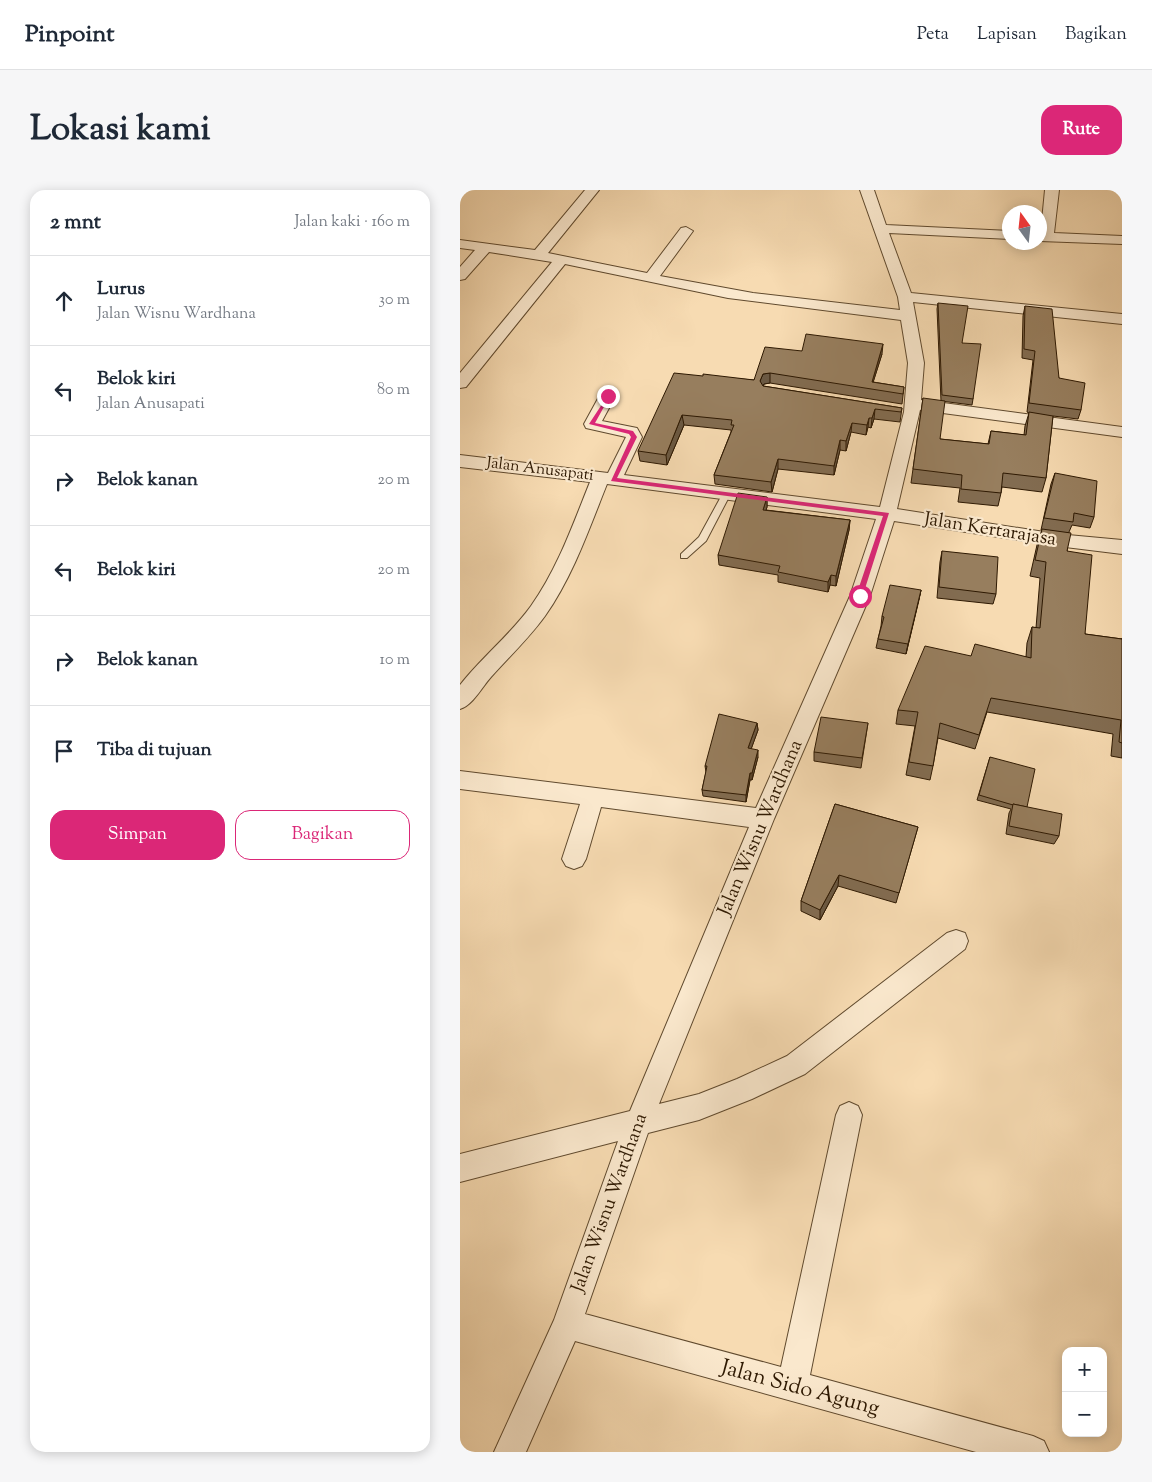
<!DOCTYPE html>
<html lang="id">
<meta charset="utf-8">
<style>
body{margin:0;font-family:"Sorts Mill Goudy",serif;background:#f6f6f7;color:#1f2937}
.controls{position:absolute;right:15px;bottom:15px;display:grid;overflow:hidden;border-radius:10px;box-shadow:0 2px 12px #0003}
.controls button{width:45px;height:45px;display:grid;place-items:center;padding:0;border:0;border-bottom:1px solid #e0e1e3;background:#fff;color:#1f2937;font:25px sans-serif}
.compass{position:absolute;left:542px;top:15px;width:45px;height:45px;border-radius:50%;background:#fff;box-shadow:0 2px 12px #0003;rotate:345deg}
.stop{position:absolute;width:15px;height:15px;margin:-11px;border:4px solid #db2777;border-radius:50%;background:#fff}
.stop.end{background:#db2777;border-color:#fff;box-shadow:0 1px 5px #0008}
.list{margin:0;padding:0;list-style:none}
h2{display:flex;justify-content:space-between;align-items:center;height:65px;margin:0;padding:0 20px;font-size:21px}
h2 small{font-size:16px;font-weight:400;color:#747a83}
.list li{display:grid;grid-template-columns:32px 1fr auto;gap:15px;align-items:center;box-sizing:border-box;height:90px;padding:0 20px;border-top:1px solid #e0e1e3}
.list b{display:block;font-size:19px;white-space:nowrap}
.list p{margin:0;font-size:16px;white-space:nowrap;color:#747a83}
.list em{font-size:16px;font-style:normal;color:#747a83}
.actions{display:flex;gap:10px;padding:15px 20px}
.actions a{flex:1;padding:11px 0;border:1px solid #db2777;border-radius:15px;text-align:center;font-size:18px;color:#db2777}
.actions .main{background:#db2777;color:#fff}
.icon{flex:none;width:28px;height:28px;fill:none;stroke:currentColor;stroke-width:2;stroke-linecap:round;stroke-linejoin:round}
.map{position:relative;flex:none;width:662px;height:1262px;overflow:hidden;border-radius:15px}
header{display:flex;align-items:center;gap:30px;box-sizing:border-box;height:70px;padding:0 25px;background:#fff;border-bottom:1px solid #e0e1e3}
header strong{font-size:24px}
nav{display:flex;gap:28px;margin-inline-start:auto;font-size:18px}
.intro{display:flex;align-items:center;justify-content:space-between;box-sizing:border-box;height:120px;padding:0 30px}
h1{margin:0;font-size:35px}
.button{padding:12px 22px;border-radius:15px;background:#db2777;color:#fff;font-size:18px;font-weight:700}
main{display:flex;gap:30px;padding:0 30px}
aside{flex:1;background:#fff;border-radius:15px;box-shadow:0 2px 12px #0003}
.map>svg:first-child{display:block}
</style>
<header>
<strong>Pinpoint</strong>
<nav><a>Peta</a><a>Lapisan</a><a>Bagikan</a></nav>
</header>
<div class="intro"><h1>Lokasi kami</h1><a class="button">Rute</a></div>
<main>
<aside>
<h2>2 mnt<small>Jalan kaki · 160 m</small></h2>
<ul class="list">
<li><svg class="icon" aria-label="ahead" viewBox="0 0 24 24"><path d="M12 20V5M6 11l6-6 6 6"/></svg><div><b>Lurus</b><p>Jalan Wisnu Wardhana</p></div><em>30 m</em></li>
<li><svg class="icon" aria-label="left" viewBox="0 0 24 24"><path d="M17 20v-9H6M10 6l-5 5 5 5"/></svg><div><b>Belok kiri</b><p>Jalan Anusapati</p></div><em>80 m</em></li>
<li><svg class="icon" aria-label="right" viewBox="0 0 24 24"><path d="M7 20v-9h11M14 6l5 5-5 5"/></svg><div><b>Belok kanan</b></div><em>20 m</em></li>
<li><svg class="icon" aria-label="left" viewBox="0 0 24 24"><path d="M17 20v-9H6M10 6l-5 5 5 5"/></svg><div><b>Belok kiri</b></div><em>20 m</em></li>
<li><svg class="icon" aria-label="right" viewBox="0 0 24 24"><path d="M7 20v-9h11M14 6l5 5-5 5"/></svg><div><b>Belok kanan</b></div><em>10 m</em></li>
<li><svg class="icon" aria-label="arrive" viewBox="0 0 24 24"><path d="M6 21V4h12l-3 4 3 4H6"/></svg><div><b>Tiba di tujuan</b></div></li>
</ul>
<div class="actions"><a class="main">Simpan</a><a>Bagikan</a></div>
</aside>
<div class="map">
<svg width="662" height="1262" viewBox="0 0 662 1262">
<rect width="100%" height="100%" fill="#f7dbb2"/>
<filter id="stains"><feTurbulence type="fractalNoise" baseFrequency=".004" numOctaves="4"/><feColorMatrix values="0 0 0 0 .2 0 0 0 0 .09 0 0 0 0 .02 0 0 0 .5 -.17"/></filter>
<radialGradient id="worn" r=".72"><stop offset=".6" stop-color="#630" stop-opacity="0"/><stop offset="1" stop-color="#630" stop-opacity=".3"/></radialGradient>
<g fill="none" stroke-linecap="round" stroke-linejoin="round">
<defs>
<polygon id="service" points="267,300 271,303 246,351 227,368 221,368 221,364 239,347 263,303"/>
<g id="minor">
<path d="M125,0H139L88,63L187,83L221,38L226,37L233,41L200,86L293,103L440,120L438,107L400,0H414L426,35L550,41V49L429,43L451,103L662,124V134L453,112L464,173L461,210L662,237V247L460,220L437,319L597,344L662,350V364L597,356L434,331L410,406L314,629L199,914L239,904L277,889L327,866L487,743L496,740L505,743L508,751L505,759L345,884L292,909L239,930L188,943L125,1124L321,1177L376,925L380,916L389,912L398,916L402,925L350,1185L573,1246L584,1251L589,1262H516L115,1151L66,1262H34L94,1130L158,951L0,992V964L170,921L289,637L141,617L126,669L122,676L114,679L106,676L102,669L120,614L0,599V581L296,618L390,406L416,329L147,294C129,339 113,386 85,426C69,448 49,467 31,487C22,497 13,515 0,519V495C22,467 50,445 71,416C98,378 113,334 130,292L0,277V265L148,283L166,247L126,238L124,234L141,203H153L155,207L142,231L177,238L182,247L164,285L420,317L444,222L448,173L441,130L268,108L105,74L6,197L0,198V183L92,72L29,62L5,89L0,90V77L15,60L0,58V50L75,60Z"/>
<polygon points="585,0 599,0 594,43 662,46 662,54 580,51"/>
</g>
</defs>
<use href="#service" stroke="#604a2e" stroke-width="2"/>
<use href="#minor" stroke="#604a2e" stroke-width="2"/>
<use href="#service" fill="#fae8cd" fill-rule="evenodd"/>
<use href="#minor" fill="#fae8cd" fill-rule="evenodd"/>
</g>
<g fill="#826c51" stroke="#2e1902">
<polygon points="478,113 502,153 513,209 512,215 481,211 477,119"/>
<polygon points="565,116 599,188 621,220 618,229 593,226 586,288 582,302 542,297 541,303 538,316 498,312 500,298 451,293 463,208 480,249 528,254 531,241 564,245 565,236 569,223 567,222 573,170 562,168 563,126"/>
<polygon points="342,161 422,164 413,192 444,197 442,214 310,193 304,194 303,196 442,218 440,232 414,229 411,238 408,237 406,245 391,242 386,261 380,260 374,285 318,279 312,302 255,294 254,285 271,242 271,240 224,235 207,275 180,271 178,261 243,186 294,190"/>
<polygon points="595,283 634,327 630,338 612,335 609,342 607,361 625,444 662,449 662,448 662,568 651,566 653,544 527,522 515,559 478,548 473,576 470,590 446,585 455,536 436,534 438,520 511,466 566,467 567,453 572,437 576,438 580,388 570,386 577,355 582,340 581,340 591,294"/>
<polygon points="307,307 307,317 306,320 390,330 389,340 376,396 370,395 368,402 318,392 318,385 259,375 258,365"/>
<polygon points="482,361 536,404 533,414 477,408 480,372"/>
<polygon points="461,400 446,464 416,458 418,449 421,436 422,426"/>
<polygon points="297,533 298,540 291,559 298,567 292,590 290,590 286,612 243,606 242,600 246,582 245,576"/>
<polygon points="408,533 401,578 354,571 354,562"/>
<polygon points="530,567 567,617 599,646 594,654 546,644 549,623 551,619 517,610"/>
<polygon points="375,614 458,637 436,713 378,696 360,730 341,721 341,711"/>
</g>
<g fill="#6a5842" stroke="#2e1902">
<polygon points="423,154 422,164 411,199 412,192"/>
<polygon points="310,183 310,193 304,194 300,201 300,191 303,184"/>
<polygon points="415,219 414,229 411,238 412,228"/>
<polygon points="222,225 224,235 207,275 206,265"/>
<polygon points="409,228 408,237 406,245 407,235"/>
<polygon points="392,233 391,242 386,261 386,251"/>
<polygon points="380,250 380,260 374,285 374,276"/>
<polygon points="318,269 318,279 312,302 311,292"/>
<polygon points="307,307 307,317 303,330 303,320"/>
<polygon points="390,330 389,340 376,396 376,386"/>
<polygon points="371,385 370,395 368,402 368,392"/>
<polygon points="461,400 459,410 446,464 448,454"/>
<polygon points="297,533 298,540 289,565 288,558"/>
<polygon points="298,560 298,567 292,590 292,583"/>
<polygon points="290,583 290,590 286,612 286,605"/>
<polygon points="379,685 378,696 360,730 360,720"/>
</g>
<g fill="#977e5e" stroke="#2e1902">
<polygon points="478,113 508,116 502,153 521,154 513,209 482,205"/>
<polygon points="565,116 592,119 599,188 625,193 621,220 569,213 575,161 564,159"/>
<polygon points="346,144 423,154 412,192 444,197 443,204 310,183 303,184 300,191 303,196 442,218 441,222 415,219 412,228 409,228 407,235 392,233 386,251 380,250 374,276 318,269 311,292 254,285 274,235 271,235 272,230 222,225 206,265 178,261 214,183 243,186 243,184 294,190 305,157 342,161"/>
<polygon points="463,208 485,211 480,249 529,254 531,241 566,245 569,222 593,226 586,288 543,283 541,303 501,299 502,285 453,279"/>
<polygon points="595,283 637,291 634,327 614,323 613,332 584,328"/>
<polygon points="278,303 307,307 303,320 390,330 376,386 371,385 368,392 318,382 320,376 258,365"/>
<polygon points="582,339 611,343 607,361 632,365 625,444 662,449 662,553 659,552 661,530 531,508 519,545 480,533 473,576 449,572 458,522 438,520 465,456 511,466 515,454 571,468 572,437 580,438 586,372 575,370"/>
<polygon points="482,361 538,367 536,404 479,397"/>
<polygon points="430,395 461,400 448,454 418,449 424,427 422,426"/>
<polygon points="259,524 297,533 288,558 298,560 292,583 290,583 286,605 242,600 247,576 245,576"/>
<polygon points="361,527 408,533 402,568 354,562"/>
<polygon points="530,567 575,579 567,617 553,614 553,615 519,605"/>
<polygon points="375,614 458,637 439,703 379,685 360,720 341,711"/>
<polygon points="553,614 602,624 599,646 549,636"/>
</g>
<polygon fill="#db2777" points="148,205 150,206 135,233 173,241 177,247 157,288 429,323 402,408 396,406 423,326 151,291 171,247 169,244 129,234"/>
<g text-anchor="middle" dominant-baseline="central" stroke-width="4.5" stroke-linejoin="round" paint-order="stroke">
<g font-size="16" fill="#2e1902" stroke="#fae8cd">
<text transform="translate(80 280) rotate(7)">Jalan Anusapati</text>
</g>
<g font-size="19" fill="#2e1902" stroke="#fae8cd">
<text transform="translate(530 340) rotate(9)">Jalan Kertarajasa</text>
<text transform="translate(301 638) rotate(-67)">Jalan Wisnu Wardhana</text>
<text transform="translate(150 1013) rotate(-70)">Jalan Wisnu Wardhana</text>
</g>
<g font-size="22" fill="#2e1902" stroke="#fae8cd">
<text transform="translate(340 1199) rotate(15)">Jalan Sido Agung</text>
</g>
</g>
<rect width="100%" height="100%" filter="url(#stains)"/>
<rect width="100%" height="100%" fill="url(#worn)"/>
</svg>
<div class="controls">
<button>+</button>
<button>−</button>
</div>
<svg class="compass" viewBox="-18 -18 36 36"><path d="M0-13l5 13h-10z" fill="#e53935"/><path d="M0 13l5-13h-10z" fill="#747a83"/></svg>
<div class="stop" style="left:400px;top:406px"></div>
<div class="stop end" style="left:148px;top:206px"></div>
</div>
</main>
